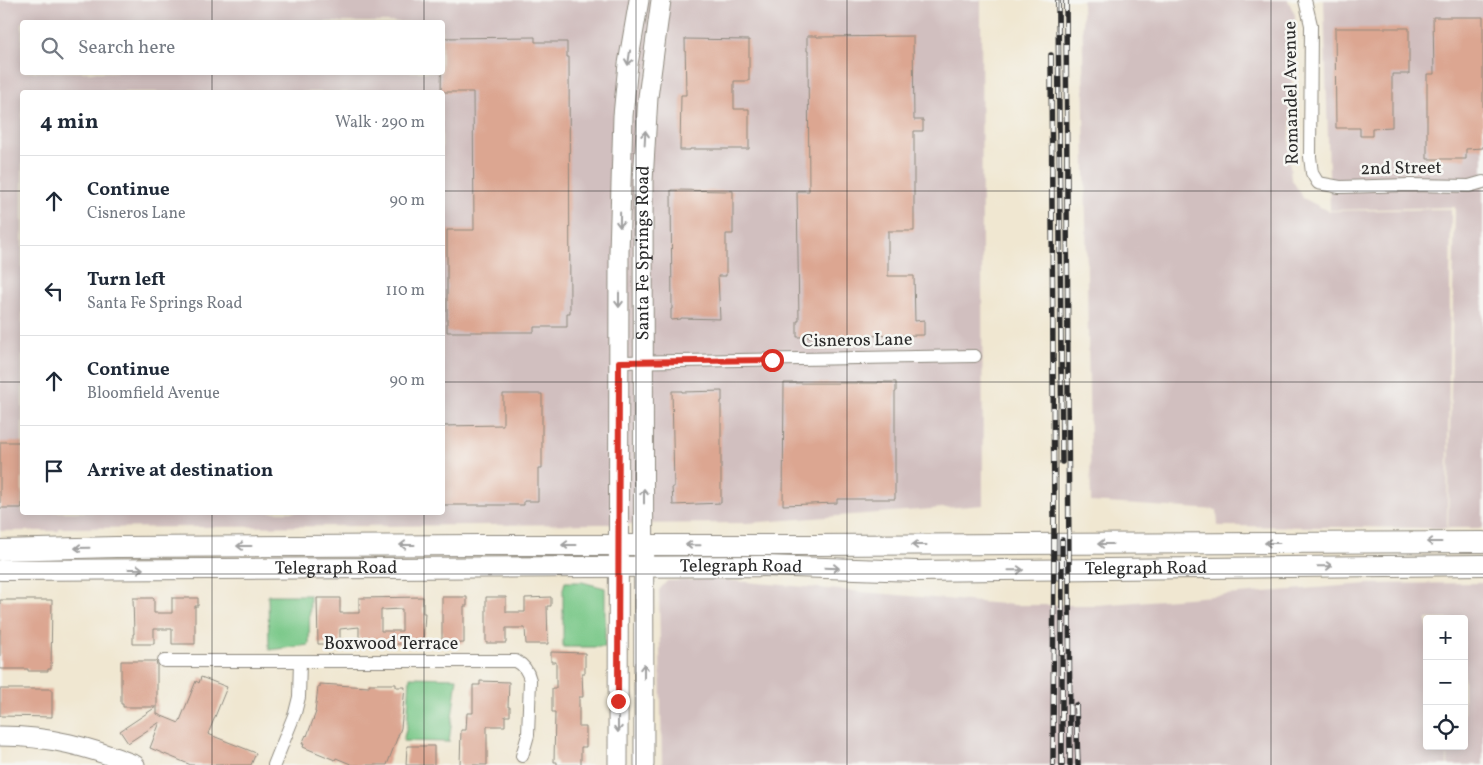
<!DOCTYPE html>
<meta charset="utf-8">
<style>
body{margin:0;font-family:Vollkorn,serif;background:#f2f2f3;color:#1f2937}
.controls{position:absolute;right:15px;bottom:15px;display:grid;overflow:hidden;border-radius:5px;box-shadow:0 2px 12px #0003}
.controls button{width:45px;height:45px;display:grid;place-items:center;padding:0;border:0;border-bottom:1px solid #e0e1e3;background:#fff;color:#1f2937;font:25px sans-serif}
.stop{position:absolute;width:15px;height:15px;margin:-11px;border:4px solid #d93025;border-radius:50%;background:#fff}
.stop.end{background:#d93025;border-color:#fff;box-shadow:0 1px 5px #0008}
.list{margin:0;padding:0;list-style:none}
h2{display:flex;justify-content:space-between;align-items:center;height:65px;margin:0;padding:0 20px;font-size:21px}
h2 small{font-size:16px;font-weight:400;color:#747a83}
.list li{display:grid;grid-template-columns:32px 1fr auto;gap:15px;align-items:center;box-sizing:border-box;height:90px;padding:0 20px;border-top:1px solid #e0e1e3}
.list b{display:block;font-size:19px;white-space:nowrap}
.list p{margin:0;font-size:16px;white-space:nowrap;color:#747a83}
.list em{font-size:16px;font-style:normal;color:#747a83}
.icon{flex:none;width:28px;height:28px;fill:none;stroke:currentColor;stroke-width:2;stroke-linecap:round;stroke-linejoin:round}
.map{position:relative;flex:none;width:1483px;height:765px;overflow:hidden}
.search{position:absolute;background:#fff;box-shadow:0 2px 12px #0003;left:20px;top:20px;width:425px;height:55px;display:flex;align-items:center;gap:12px;box-sizing:border-box;padding:0 18px;border-radius:5px;color:#747a83;font-size:19px}
.panel{position:absolute;background:#fff;box-shadow:0 2px 12px #0003;left:20px;top:90px;width:425px;height:425px;border-radius:5px}
.map>svg:first-child{display:block}
</style>
<div class="map">
<svg width="1483" height="765" viewBox="0 0 1483 765">
<rect width="100%" height="100%" fill="#f6f6f2"/>
<filter id="ink" filterUnits="userSpaceOnUse"><feTurbulence type="fractalNoise" baseFrequency=".02" numOctaves="2"/><feDisplacementMap in="SourceGraphic" scale="10" xChannelSelector="R" yChannelSelector="G"/><feConvolveMatrix kernelMatrix="1 2 1 2 8 2 1 2 1" color-interpolation-filters="sRGB"/></filter>
<filter id="wash" filterUnits="userSpaceOnUse"><feTurbulence type="fractalNoise" baseFrequency=".0096" numOctaves="4" result="noise"/><feDisplacementMap in="SourceGraphic" scale="20" xChannelSelector="R" yChannelSelector="G"/><feGaussianBlur stdDeviation="1.12" result="paint"/><feColorMatrix in="noise" values="0 0 0 0 0 0 0 0 0 0 0 0 0 0 0 0 0 1.4 0 .05"/><feComposite in="paint" operator="in"/></filter>
<g filter="url(#wash)">
<rect width="100%" height="100%" fill="#f0e7d1"/>
<g fill="#d1bfbf" fill-rule="evenodd">
<path d="M0,0H981L983,505L748,523L59,528V531H0ZM22,22H442V72H22ZM22,92H442V512H22Z"/>
<polygon points="1082,0 1288,0 1295,15 1289,155 1291,178 1303,198 1328,211 1451,209 1447,528 1218,526 1217,510 1091,502"/>
<polygon points="1324,0 1483,0 1483,528 1448,528 1455,207 1330,210"/>
<polygon points="712,579 1014,605 1098,605 1367,584 1483,583 1483,765 1448,765 1448,746 1464,746 1464,619 1427,619 1427,746 1447,746 1447,765 662,765 659,590 667,581"/>
</g>
<g fill="#78c787" stroke="#527959">
<polygon points="565,582 582,582 605,588 605,647 563,647 563,589"/>
<polygon points="268,595 310,595 309,645 269,650"/>
<polygon points="410,677 457,678 449,742 403,741 407,726"/>
</g>
<g id="blocks">
<g fill="#dca691" fill-rule="evenodd">
<polygon points="1433,17 1483,17 1483,148 1466,149 1466,159 1427,159 1427,74 1434,74"/>
<polygon points="1335,28 1409,28 1409,74 1392,74 1392,127 1372,128 1372,136 1360,136 1360,128 1336,128"/>
<polygon points="807,36 817,36 817,37 913,36 914,120 923,120 923,131 914,131 914,231 888,231 888,276 914,276 915,321 924,320 924,335 797,337 797,321 799,321 797,191 809,191 808,51 807,51"/>
<polygon points="535,37 535,42 567,42 567,57 569,57 570,313 567,313 567,327 534,327 534,332 447,332 447,230 474,230 473,92 441,92 442,38"/>
<polygon points="685,39 749,40 749,81 734,81 734,109 749,109 749,149 690,149 690,150 680,150 681,95 686,95"/>
<polygon points="671,190 733,191 733,234 726,234 726,276 718,276 720,319 681,318 681,319 671,320 671,309 672,309"/>
<polygon points="878,382 896,382 896,392 895,392 895,499 837,499 837,503 783,505 784,383 878,383"/>
<polygon points="672,391 682,391 682,392 722,391 722,401 721,401 721,503 673,505 672,487 674,487"/>
<polygon points="503,394 542,394 542,469 538,469 538,501 524,501 524,505 442,505 442,426 503,425"/>
<rect x="0" y="442" width="22" height="66"/>
<path d="M423,597V613H425L423,644H359V627L340,629V644H318L317,598H340V613H359V598ZM402,609V631H381V610Z"/>
<polygon points="442,597 467,597 467,606 464,606 464,643 442,644"/>
<polygon points="486,597 506,597 506,612 525,612 525,598 551,597 551,606 547,606 548,644 526,644 525,628 506,628 506,643 486,643"/>
<polygon points="133,598 154,598 154,613 172,613 172,598 198,598 198,606 195,606 195,644 172,644 172,629 154,629 154,644 133,644 133,634 134,634"/>
<polygon points="0,600 52,600 51,669 48,669 48,671 28,671 28,669 0,669"/>
<polygon points="551,652 585,653 585,673 582,673 583,697 579,697 579,727 586,727 586,747 581,747 581,765 557,765 557,762 554,762 555,712 552,712 552,688 556,688 556,662 551,662"/>
<polygon points="121,661 156,661 157,665 157,714 179,723 196,681 199,683 201,677 227,687 208,734 256,753 251,765 191,765 150,748 160,722 128,743 120,731 156,707 123,707 123,704 121,704"/>
<polygon points="480,681 509,682 508,707 510,707 510,716 505,716 505,726 487,726 487,765 460,765 461,730 466,730 467,713 473,713 473,685 480,685"/>
<polygon points="320,684 369,687 369,684 396,684 396,687 405,687 401,728 387,765 353,765 336,758 335,760 303,747 304,744 302,744 306,735 307,736 316,712 315,712 318,687 320,687"/>
<polygon points="0,689 52,689 52,717 1,716 0,715"/>
<polygon points="407,746 434,746 434,765 406,765"/>
</g>
</g>
</g>
<g filter="url(#ink)">
<use href="#blocks" fill-opacity="0" stroke="#8e897e" stroke-width="1"/>
<g fill="none" stroke-linecap="round" stroke-linejoin="round">
<defs>
<g id="street">
<polyline points="1305,0 1311,25 1310,157 1312,173 1318,183 1340,187 1410,185 1469,186 1483,182"/>
<polyline points="619,362 975,356"/>
<path d="M164,661H516C524,665 528,671 530,680L528,735L522,756"/>
<polyline points="274,765 295,713 299,697 300,661"/>
</g>
<g id="secondary">
<path d="M0,736C49,736 90,747 135,765"/>
<polyline points="618,765 619,252 623,116 628,64 639,0"/>
<path id="s1" d="M644,765L643,181L648,97L661,0"/>
</g>
<g id="primary">
<polyline points="0,550 116,547 481,545 812,545 1483,542"/>
<path id="s2" d="M0,570L765,566L916,571L1483,565"/>
</g>
</defs>
<use href="#street" stroke="#8e897e" stroke-width="14"/>
<use href="#secondary" stroke="#8e897e" stroke-width="21"/>
<use href="#primary" stroke="#8e897e" stroke-width="22"/>
<use href="#street" stroke="#fff" stroke-width="12"/>
<use href="#secondary" stroke="#fff" stroke-width="19"/>
<use href="#primary" stroke="#fff" stroke-width="20"/>
<defs>
<g id="rail">
<polyline points="1058,0 1062,462"/>
<polyline points="1066,0 1070,765"/>
<polyline points="1051,55 1054,514 1053,765"/>
<polyline points="1076,705 1078,765"/>
<polyline points="1062,765 1062,540"/>
</g>
</defs>
<use href="#rail" stroke="#2b2b2b" stroke-width="5.5"/>
<use href="#rail" stroke="#f6f6f2" stroke-width="4" stroke-dasharray="11" stroke-linecap="butt"/>
</g>
<defs><path id="oneway-shaft" d="M-6 0H5M1.5-3L5.5 0L1.5 3" fill="none" stroke-width="1.6" stroke-linecap="round" stroke-linejoin="round" transform="scale(1.25)"/></defs>
<g stroke="#a0a0a0">
<use href="#oneway-shaft" transform="translate(629 58) rotate(98)"/>
<use href="#oneway-shaft" transform="translate(645 138) rotate(-87)"/>
<use href="#oneway-shaft" transform="translate(620 220) rotate(91)"/>
<use href="#oneway-shaft" transform="translate(619 300) rotate(90)"/>
<use href="#oneway-shaft" transform="translate(644 496) rotate(-90)"/>
<use href="#oneway-shaft" transform="translate(1434 542) rotate(180)"/>
<use href="#oneway-shaft" transform="translate(1272 543) rotate(180)"/>
<use href="#oneway-shaft" transform="translate(1105 544) rotate(180)"/>
<use href="#oneway-shaft" transform="translate(407 545) rotate(180)"/>
<use href="#oneway-shaft" transform="translate(569 545) rotate(180)"/>
<use href="#oneway-shaft" transform="translate(693 545) rotate(-179)"/>
<use href="#oneway-shaft" transform="translate(919 545) rotate(180)"/>
<use href="#oneway-shaft" transform="translate(244 546) rotate(180)"/>
<use href="#oneway-shaft" transform="translate(82 548) rotate(179)"/>
<use href="#oneway-shaft" transform="translate(1325 566) rotate(-1)"/>
<use href="#oneway-shaft" transform="translate(832 568) rotate(2)"/>
<use href="#oneway-shaft" transform="translate(136 569)"/>
<use href="#oneway-shaft" transform="translate(1016 570) rotate(-1)"/>
<use href="#oneway-shaft" transform="translate(644 671) rotate(-90)"/>
<use href="#oneway-shaft" transform="translate(618 725) rotate(90)"/>
</g>
</g>
<g fill="none" stroke-linecap="round" stroke-linejoin="round" filter="url(#ink)">
<polyline stroke="#d93025" stroke-width="6" points="618,701 619,362 772,360"/>
</g>
<path fill="none" stroke="#2b2b2b" stroke-width="1" stroke-opacity="0.55" d="M212,0V22M424,0V22M636,0V765M847,0V765M1059,0V765M1271,0V765M212,72V92M424,72V92M0,191H22M442,191H1483M0,382H22M442,382H1483M212,512V765M424,512V765M0,574H1483"/>
<g text-anchor="middle" dominant-baseline="central" stroke-width="5" stroke-linejoin="round" paint-order="stroke">
<g font-size="18" fill="#2b2b2b" stroke="#f6f6f2">
<text transform="translate(1292 93) rotate(-91)">Romandel Avenue</text>
<text transform="translate(1401 169) rotate(-1)">2nd Street</text>
<text stroke="none"><textPath href="#s1" startOffset="512">Santa Fe Springs Road</textPath></text>
<text transform="translate(857 341) rotate(-1)">Cisneros Lane</text>
<text stroke="none"><textPath href="#s2" startOffset="741">Telegraph Road</textPath></text>
<text stroke="none"><textPath href="#s2" startOffset="336">Telegraph Road</textPath></text>
<text stroke="none"><textPath href="#s2" startOffset="1146">Telegraph Road</textPath></text>
<text x="391" y="644">Boxwood Terrace</text>
</g>
</g>
</svg>
<div class="controls">
<button>+</button>
<button>−</button>
<button><svg class="icon" aria-label="locate" viewBox="0 0 24 24"><circle cx="12" cy="12" r="6"/><path d="M12 2v4M12 18v4M2 12h4M18 12h4"/></svg></button>
</div>
<div class="stop" style="left:772px;top:360px"></div>
<div class="stop end" style="left:618px;top:701px"></div>
<div class="search"><svg class="icon" aria-label="search" viewBox="0 0 24 24"><circle cx="10" cy="10" r="6"/><path d="M15 15l6 6"/></svg>Search here</div>
<section class="panel">
<h2>4 min<small>Walk · 290 m</small></h2>
<ul class="list">
<li><svg class="icon" aria-label="ahead" viewBox="0 0 24 24"><path d="M12 20V5M6 11l6-6 6 6"/></svg><div><b>Continue</b><p>Cisneros Lane</p></div><em>90 m</em></li>
<li><svg class="icon" aria-label="left" viewBox="0 0 24 24"><path d="M17 20v-9H6M10 6l-5 5 5 5"/></svg><div><b>Turn left</b><p>Santa Fe Springs Road</p></div><em>110 m</em></li>
<li><svg class="icon" aria-label="ahead" viewBox="0 0 24 24"><path d="M12 20V5M6 11l6-6 6 6"/></svg><div><b>Continue</b><p>Bloomfield Avenue</p></div><em>90 m</em></li>
<li><svg class="icon" aria-label="arrive" viewBox="0 0 24 24"><path d="M6 21V4h12l-3 4 3 4H6"/></svg><div><b>Arrive at destination</b></div></li>
</ul>
</section>
</div>
